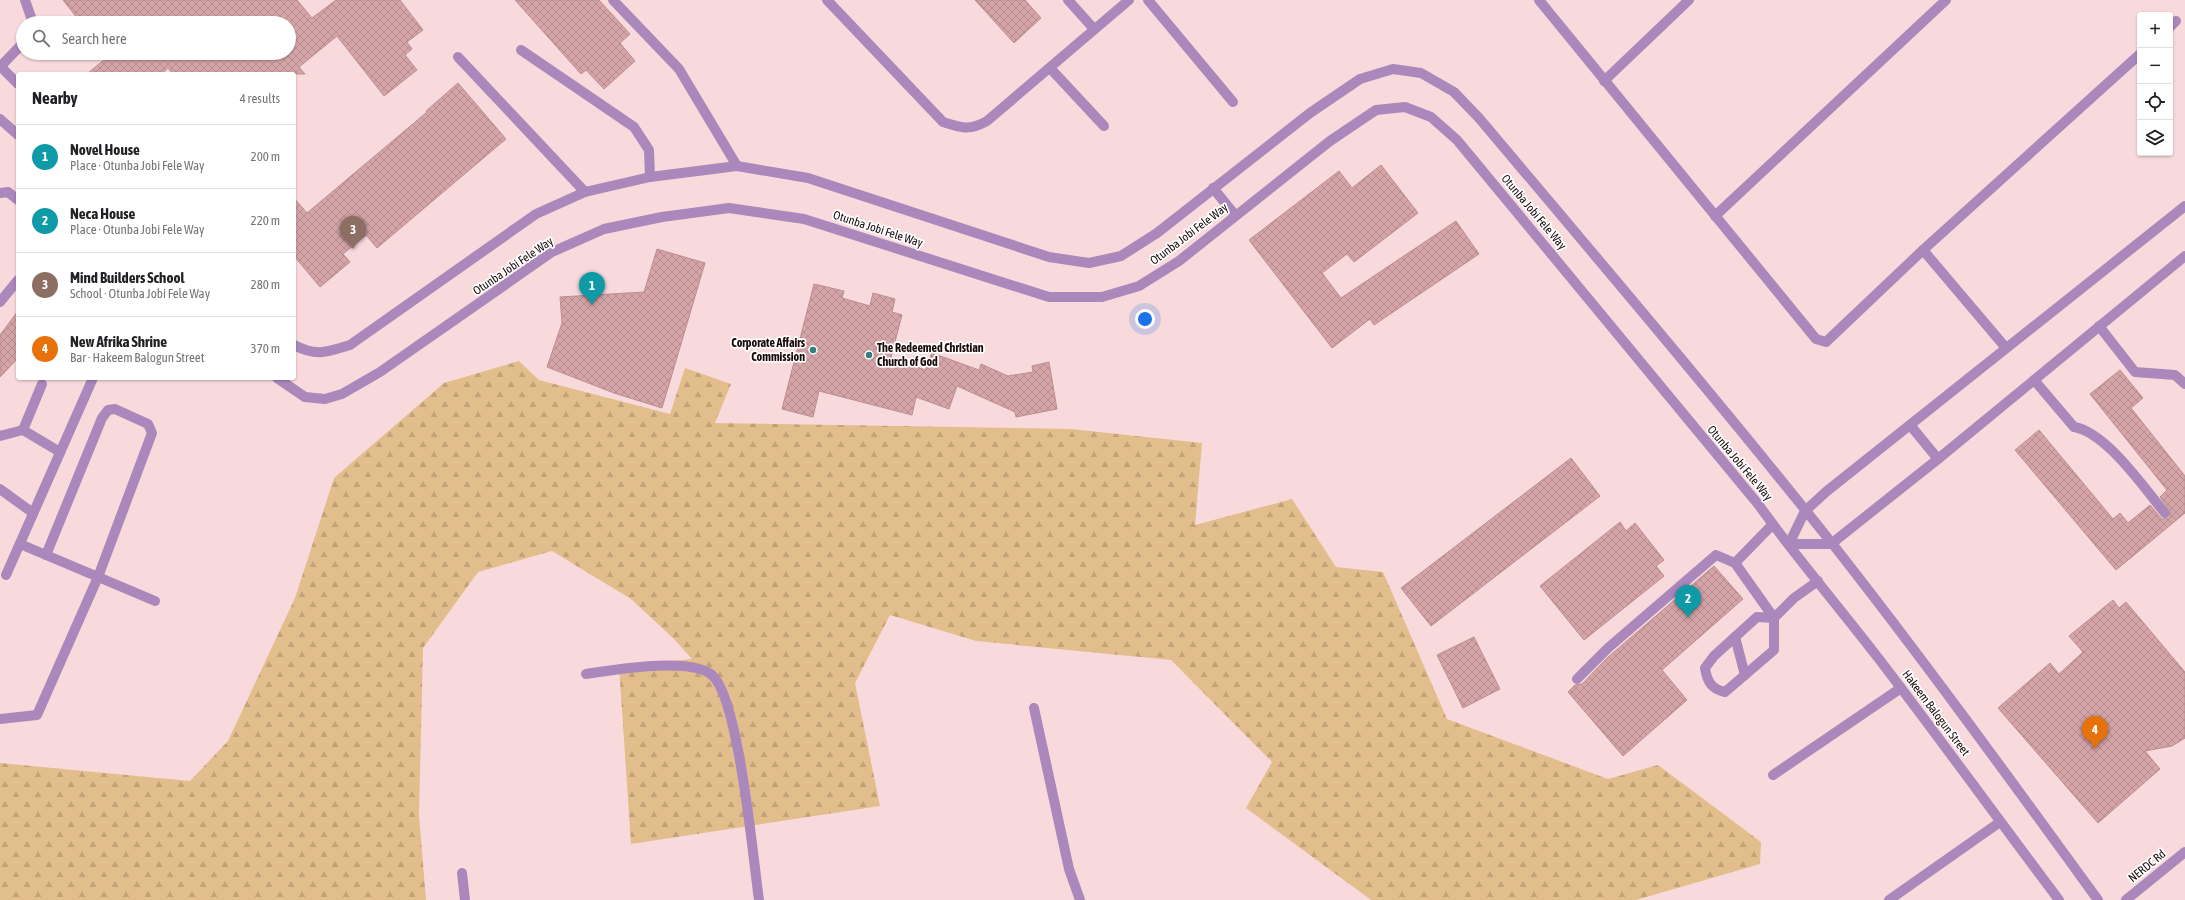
<!DOCTYPE html>
<meta charset="utf-8">
<style>
body{margin:0;font-family:"Asap Condensed",sans-serif;background:#f2f2f2;color:#202124}
.controls{position:absolute;right:12px;top:12px;display:grid;overflow:hidden;border-radius:4px;box-shadow:0 1px 3px #0004}
.controls button{width:36px;height:36px;display:grid;place-items:center;padding:0;border:0;border-bottom:1px solid #e0e0e0;background:#fff;color:#202124;font:20px sans-serif}
.you{position:absolute;left:1145px;top:319px;width:14px;height:14px;margin:-10px;border:3px solid #fff;border-radius:50%;background:#1a73e8;box-shadow:0 0 0 6px #1a73e833}
.badge{display:grid;place-items:center;width:26px;height:26px;border-radius:50%;background:#db2777;color:#fff;font-size:13px;font-weight:700}
.pin{position:absolute;translate:-50% -33px;filter:drop-shadow(0 1px 2px #0008)}
.pin::after{content:'';position:absolute;top:21px;width:14px;height:12px;background:inherit;clip-path:polygon(0 0,100% 0,50% 100%)}
.list{margin:0;padding:0;list-style:none}
h2{display:flex;justify-content:space-between;align-items:center;height:52px;margin:0;padding:0 16px;font-size:17px}
h2 small{font-size:13px;font-weight:400;color:#757577}
.list li{display:grid;grid-template-columns:26px 1fr auto;gap:12px;align-items:center;box-sizing:border-box;height:64px;padding:0 16px;border-top:1px solid #e0e0e0}
.list b{display:block;font-size:15px;white-space:nowrap}
.list p{margin:0;font-size:13px;white-space:nowrap;color:#757577}
.list em{font-size:13px;font-style:normal;color:#757577}
.icon{flex:none;width:22px;height:22px;fill:none;stroke:currentColor;stroke-width:2;stroke-linecap:round;stroke-linejoin:round}
.map{position:relative;flex:none;width:2185px;height:900px;overflow:hidden}
.search{position:absolute;background:#fff;box-shadow:0 1px 3px #0004;left:16px;top:16px;width:280px;height:44px;display:flex;align-items:center;gap:10px;box-sizing:border-box;padding:0 14px;border-radius:22px;color:#757577;font-size:15px}
.panel{position:absolute;background:#fff;box-shadow:0 1px 3px #0004;left:16px;top:72px;width:280px;height:308px;border-radius:4px}
.map>svg:first-child{display:block}
</style>
<div class="map">
<svg width="2185" height="900" viewBox="0 0 2185 900">
<defs>
<pattern id="forest-firs" width="22" height="20" patternUnits="userSpaceOnUse"><rect width="22" height="20" fill="#e3be8d"/><path d="M5 1l3.5 6h-7zM16 11l3.5 6h-7z" fill="#c2a278"/></pattern>
<pattern id="building-cross-hatch" width="8" height="8" patternUnits="userSpaceOnUse"><rect width="8" height="8" fill="#d4a4a7"/><path d="M0 0l8 8M0 8l8-8" fill="none" stroke="#b58c8f"/></pattern>
</defs>
<rect width="100%" height="100%" fill="#f9dadc"/>
<polygon fill="url(#forest-firs)" points="519,361 539,380 670,414 685,368 731,384 715,423 1071,429 1202,443 1195,525 1292,499 1336,567 1383,572 1447,719 1608,779 1658,765 1761,842 1760,864 1636,900 1371,900 1246,808 1272,762 1171,660 976,641 890,615 855,683 880,806 631,844 619,666 692,659 674,639 631,599 552,551 478,572 423,648 419,815 426,900 0,900 0,763 190,781 228,741 295,598 334,478 444,383"/>
<g fill="url(#building-cross-hatch)" stroke="#bc8e91">
<polygon points="63,0 297,0 312,18 336,0 400,0 423,30 407,42 412,49 405,55 417,70 384,96 337,36 299,67 305,74 173,74 168,68 161,74 87,74 112,53 289,53 289,23 87,23 85,20 81,23"/>
<polygon points="515,0 599,0 630,34 620,43 635,61 604,89 586,70 581,74"/>
<polygon points="975,0 1025,0 1041,18 1014,43"/>
<polygon points="458,83 506,139 377,248 366,235 343,254 350,262 320,287 294,256 294,198 307,213 427,112 426,111"/>
<polygon points="1381,165 1418,213 1354,262 1347,254 1322,273 1341,298 1456,221 1479,254 1374,325 1370,319 1332,348 1249,240 1339,171 1352,188"/>
<polygon points="657,249 705,263 662,408 614,393 547,367 562,323 560,297 644,292"/>
<polygon points="814,284 844,291 842,298 870,306 873,293 895,299 892,312 902,315 891,357 925,370 932,353 979,370 981,364 1008,376 1033,372 1032,366 1049,362 1057,409 1016,417 1015,412 957,386 949,409 916,397 912,415 819,391 813,417 782,409"/>
<polygon points="18,311 18,358 0,377 0,335"/>
<polygon points="2120,370 2143,398 2131,408 2185,476 2185,513 2116,570 2015,450 2039,430 2113,519 2120,513 2128,523 2150,505 2162,519 2169,518 2171,512 2160,497 2167,490 2090,394"/>
<polygon points="1571,458 1600,496 1431,626 1401,588"/>
<polygon points="1620,522 1626,531 1635,523 1664,560 1656,566 1664,576 1584,640 1540,586"/>
<polygon points="1714,566 1743,599 1662,670 1687,700 1623,756 1568,692 1575,685 1582,684 1607,658"/>
<polygon points="2113,600 2119,608 2126,602 2185,672 2185,738 2172,746 2145,751 2160,769 2098,823 1998,708 2050,663 2059,674 2083,652 2069,636"/>
<polygon points="1474,637 1500,689 1463,708 1437,655"/>
</g>
<g fill="none" stroke-linecap="round" stroke-linejoin="round">
<g stroke="#a8b" stroke-width="10">
<polyline points="25,0 33,23"/>
<polyline points="613,0 679,69 737,166"/>
<path d="M827,0L943,122C961,128 970,131 987,121L1129,0"/>
<polyline points="1068,0 1094,29"/>
<polyline points="1148,0 1233,102"/>
<polyline points="1539,0 1816,339 1826,342 1923,250 2140,54"/>
<polyline points="2170,27 2176,21"/>
<polyline points="521,50 634,127 649,150 650,177"/>
<polyline points="458,57 585,192"/>
<polyline points="0,66 18,84"/>
<polyline points="0,67 23,43"/>
<polyline points="1050,68 1104,126"/>
<polyline points="1604,81 1689,0"/>
<polyline points="0,119 18,135"/>
<polyline points="1213,188 1235,215"/>
<polyline points="0,193 8,192 18,200"/>
<polyline points="1715,216 1946,0"/>
<polyline points="1923,250 2006,348"/>
<polyline points="0,302 18,280"/>
<polyline points="2099,326 2135,372 2175,375 2185,384"/>
<path d="M294,345C317,357 327,352 350,345L536,214L585,192L650,177L737,166L808,178L1049,257L1089,263L1121,256L1157,233L1310,113L1360,79L1393,69L1421,73L1454,92L1479,118C1597,258 1716,398 1831,542C1923,659 2010,779 2098,900"/>
<path d="M277,378L305,397L325,399L342,394L380,372L552,252L604,229L662,217L729,208L804,219L1049,297H1102L1139,286L1179,261L1330,141L1376,110L1405,107L1431,117L1457,140L1758,504C1796,557 1839,607 1879,659C1940,739 1999,820 2059,900"/>
<path d="M2034,380L2074,427C2106,432 2144,488 2165,513"/>
<polyline points="1910,425 1938,459"/>
<polyline points="23,430 42,384"/>
<polyline points="0,436 23,430 60,452"/>
<polyline points="0,489 33,513"/>
<polyline points="20,544 155,601"/>
<polyline points="1789,544 1805,511 1827,491 2185,206"/>
<polyline points="1789,544 1831,544 1938,459 2185,256"/>
<path d="M1735,563L1774,618L1757,617L1714,656L1705,668C1707,681 1711,689 1725,692L1774,650V618L1794,598L1818,581"/>
<polyline points="6,575 93,378"/>
<polyline points="1735,637 1745,675"/>
<path d="M586,674C613,670 693,656 713,676C739,701 753,858 759,900"/>
<polyline points="1577,679 1608,648 1716,555 1735,563 1772,525"/>
<polyline points="1034,708 1069,869 1080,900"/>
<polyline points="0,719 37,715 98,577 152,433 148,424 115,409 108,410 102,418 46,555"/>
<polyline points="1773,775 1901,688"/>
<polyline points="462,873 465,900"/>
<polyline points="1889,900 2000,822"/>
<polyline points="2126,900 2185,852"/>
</g>
</g>
<g fill="#367e7d" stroke="#fff" stroke-width="1.5">
<circle cx="813" cy="350" r="4"/>
<circle cx="869" cy="355" r="4"/>
</g>
<g text-anchor="middle" dominant-baseline="central" stroke-width="3.5" stroke-linejoin="round" paint-order="stroke">
<g font-size="12" fill="#1c0c0e" stroke="#fff">
<text transform="translate(1534 212) rotate(50)">Otunba Jobi Fele Way</text>
<text transform="translate(878 229) rotate(18)">Otunba Jobi Fele Way</text>
<text transform="translate(1189 234) rotate(-37)">Otunba Jobi Fele Way</text>
<text transform="translate(513 266) rotate(-34)">Otunba Jobi Fele Way</text>
<text transform="translate(1740 463) rotate(50)">Otunba Jobi Fele Way</text>
<text transform="translate(1936 713) rotate(53)">Hakeem Balogun Street</text>
<text transform="translate(2147 866) rotate(-39)">NERDC Rd</text>
</g>
<g font-size="12" font-weight="bold" fill="#1c0c0e" stroke="#fff" text-anchor="end">
<text x="805" y="343">Corporate Affairs<tspan x="805" dy="14">Commission</tspan></text>
<text x="877" y="348" text-anchor="start">The Redeemed Christian<tspan x="877" dy="14">Church of God</tspan></text>
</g>
</g>
</svg>
<div class="controls">
<button>+</button>
<button>−</button>
<button><svg class="icon" aria-label="locate" viewBox="0 0 24 24"><circle cx="12" cy="12" r="6"/><path d="M12 2v4M12 18v4M2 12h4M18 12h4"/></svg></button>
<button><svg class="icon" aria-label="layers" viewBox="0 0 24 24"><path d="M12 4l9 5-9 5-9-5zM3 14l9 5 9-5"/></svg></button>
</div>
<div class="you"></div>
<div class="pin badge" style="left:592px;top:305px;background:#0f9aa8">1</div>
<div class="pin badge" style="left:1688px;top:618px;background:#0f9aa8">2</div>
<div class="pin badge" style="left:353px;top:249px;background:#8d6e63">3</div>
<div class="pin badge" style="left:2095px;top:749px;background:#e8710a">4</div>
<div class="search"><svg class="icon" aria-label="search" viewBox="0 0 24 24"><circle cx="10" cy="10" r="6"/><path d="M15 15l6 6"/></svg>Search here</div>
<section class="panel">
<h2>Nearby<small>4 results</small></h2>
<ul class="list">
<li><span class="badge" style="background:#0f9aa8">1</span><div><b>Novel House</b><p>Place · Otunba Jobi Fele Way</p></div><em>200 m</em></li>
<li><span class="badge" style="background:#0f9aa8">2</span><div><b>Neca House</b><p>Place · Otunba Jobi Fele Way</p></div><em>220 m</em></li>
<li><span class="badge" style="background:#8d6e63">3</span><div><b>Mind Builders School</b><p>School · Otunba Jobi Fele Way</p></div><em>280 m</em></li>
<li><span class="badge" style="background:#e8710a">4</span><div><b>New Afrika Shrine</b><p>Bar · Hakeem Balogun Street</p></div><em>370 m</em></li>
</ul>
</section>
</div>
